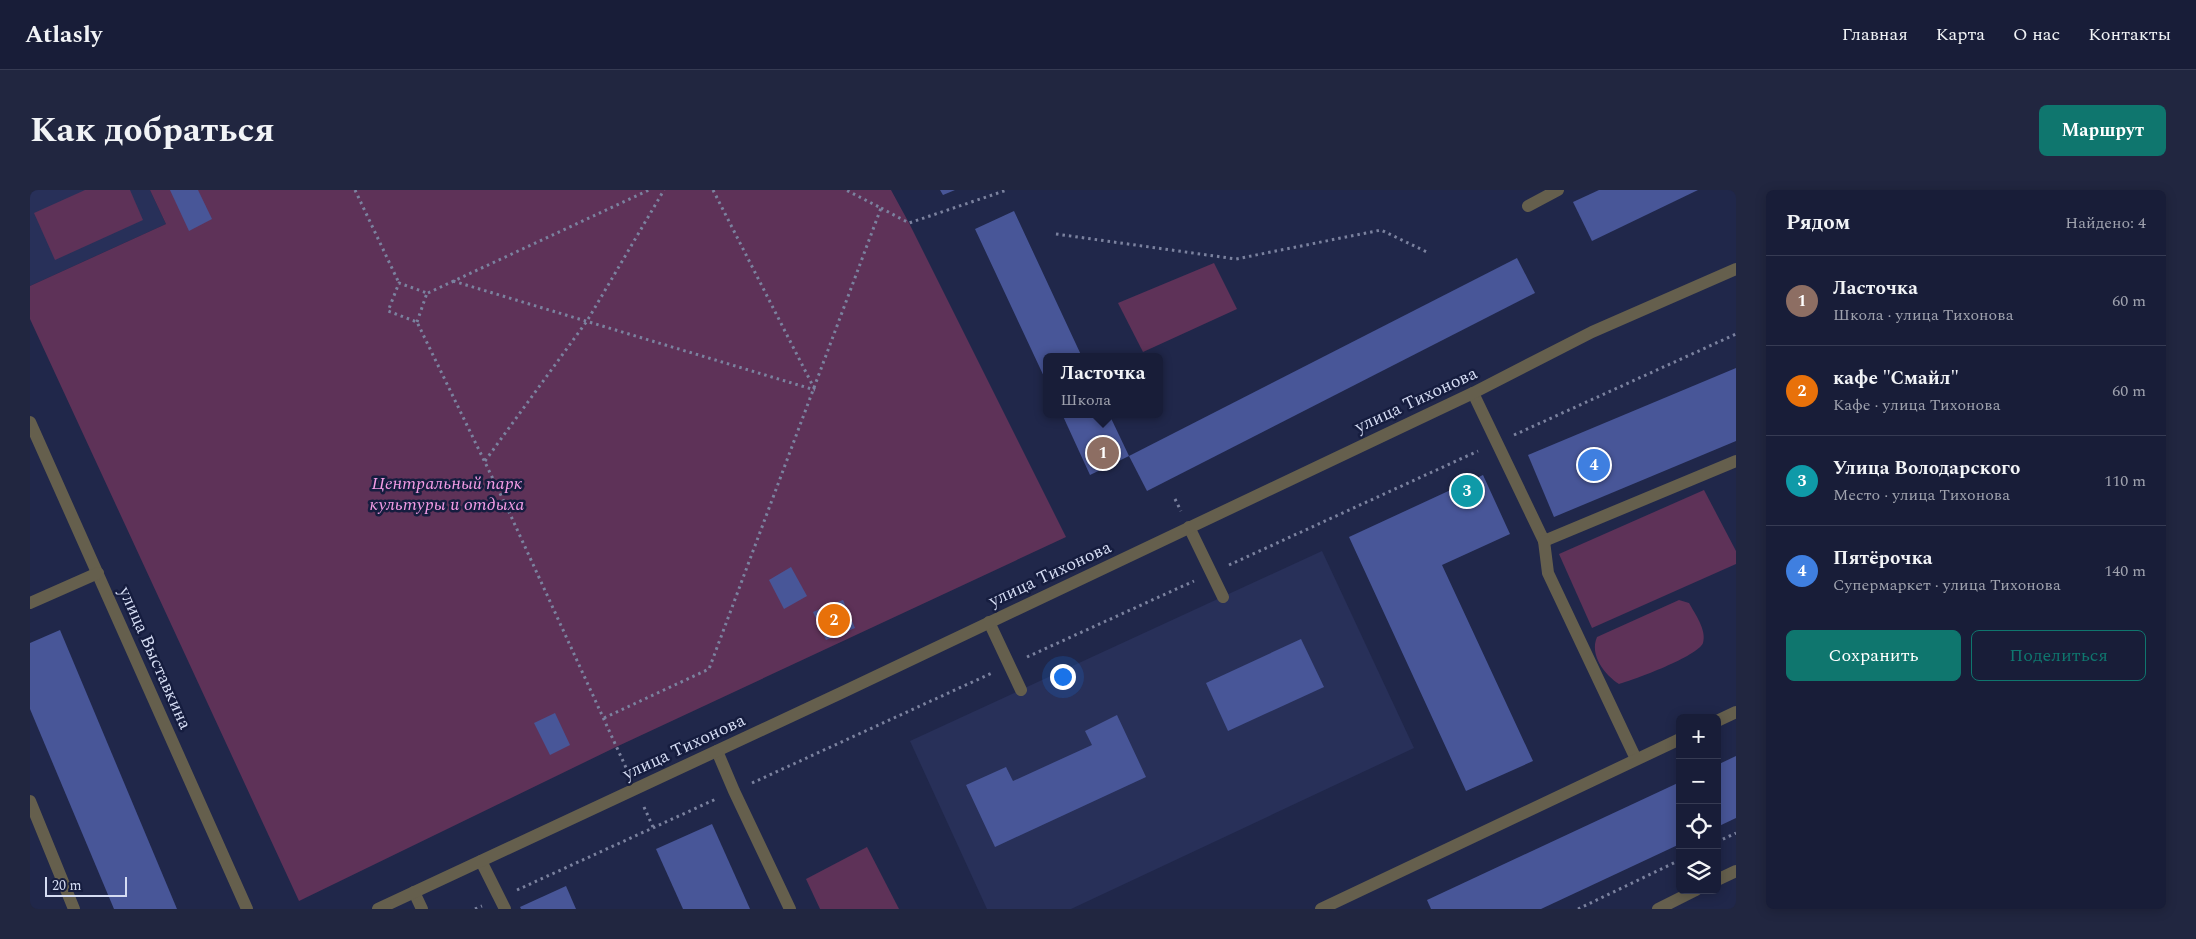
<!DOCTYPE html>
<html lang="ru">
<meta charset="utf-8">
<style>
body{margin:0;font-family:Spectral,serif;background:#212640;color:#f1f3f6}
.controls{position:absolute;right:15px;bottom:15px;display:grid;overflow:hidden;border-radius:8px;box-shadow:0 2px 12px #0003}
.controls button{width:45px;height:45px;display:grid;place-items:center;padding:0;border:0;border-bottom:1px solid #363b53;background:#181d38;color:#f1f3f6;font:25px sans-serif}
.scale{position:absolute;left:15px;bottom:12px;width:82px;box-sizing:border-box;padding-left:5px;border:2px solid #d5dcf3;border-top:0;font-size:14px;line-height:18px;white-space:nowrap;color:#d5dcf3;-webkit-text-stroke:4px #161d3f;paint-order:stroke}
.you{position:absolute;left:1032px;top:486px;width:18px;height:18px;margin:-12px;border:4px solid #fff;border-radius:50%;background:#1a73e8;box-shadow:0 0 0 8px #1a73e833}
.badge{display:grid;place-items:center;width:32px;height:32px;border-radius:50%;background:#0f766e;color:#fff;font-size:16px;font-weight:700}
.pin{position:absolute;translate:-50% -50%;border:2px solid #fff;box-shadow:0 1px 5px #0006}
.popup{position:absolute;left:1013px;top:163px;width:120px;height:65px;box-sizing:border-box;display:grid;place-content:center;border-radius:8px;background:#181d38;filter:drop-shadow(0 1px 4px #0005);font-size:16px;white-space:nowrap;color:#9fa2ae}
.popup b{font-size:19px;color:#f1f3f6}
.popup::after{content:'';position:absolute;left:50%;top:100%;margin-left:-10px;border:10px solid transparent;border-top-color:#181d38}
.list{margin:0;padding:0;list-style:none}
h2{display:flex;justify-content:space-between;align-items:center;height:65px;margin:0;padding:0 20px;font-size:21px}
h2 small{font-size:16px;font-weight:400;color:#9fa2ae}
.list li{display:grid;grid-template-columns:32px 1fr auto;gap:15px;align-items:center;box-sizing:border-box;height:90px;padding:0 20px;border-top:1px solid #363b53}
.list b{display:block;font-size:19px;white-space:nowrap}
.list p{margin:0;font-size:16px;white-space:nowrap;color:#9fa2ae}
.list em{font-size:16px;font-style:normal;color:#9fa2ae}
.actions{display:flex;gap:10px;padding:15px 20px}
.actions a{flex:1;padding:11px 0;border:1px solid #0f766e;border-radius:8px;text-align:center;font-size:18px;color:#0f766e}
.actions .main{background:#0f766e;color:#fff}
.icon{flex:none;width:28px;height:28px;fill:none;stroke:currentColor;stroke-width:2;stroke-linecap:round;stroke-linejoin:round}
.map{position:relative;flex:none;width:1706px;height:719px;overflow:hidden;border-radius:8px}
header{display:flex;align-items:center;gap:30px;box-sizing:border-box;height:70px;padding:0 25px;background:#181d38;border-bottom:1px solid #363b53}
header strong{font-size:24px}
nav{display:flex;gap:28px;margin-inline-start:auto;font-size:18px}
.intro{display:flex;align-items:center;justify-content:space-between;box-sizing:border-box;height:120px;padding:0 30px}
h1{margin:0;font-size:35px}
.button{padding:12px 22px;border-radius:8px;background:#0f766e;color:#fff;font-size:18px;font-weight:700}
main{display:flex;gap:30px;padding:0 30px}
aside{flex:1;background:#181d38;border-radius:8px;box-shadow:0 2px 12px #0003}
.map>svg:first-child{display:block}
</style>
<header>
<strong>Atlasly</strong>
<nav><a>Главная</a><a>Карта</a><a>О нас</a><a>Контакты</a></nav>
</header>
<div class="intro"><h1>Как добраться</h1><a class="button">Маршрут</a></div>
<main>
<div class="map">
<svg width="1706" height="719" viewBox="0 0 1706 719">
<rect width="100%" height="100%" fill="#20274a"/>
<g fill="#283059">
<polygon points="0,0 120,0 136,34 0,96"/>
<polygon points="1292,361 1384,558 1041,719 957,719 880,551"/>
</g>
<g fill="#5e3258">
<polygon points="55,0 100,0 113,30 25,70 4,23"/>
<polygon points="120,0 861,0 879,33 1036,347 586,557 269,711 0,129 0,96 136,34"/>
<polygon points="1184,73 1207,119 1113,162 1088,113"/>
<polygon points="1674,300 1706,361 1706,374 1562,438 1529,364"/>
<path d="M1649,410L1659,413C1665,424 1677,440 1673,453C1668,466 1604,490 1589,494C1575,485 1559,465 1567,447Z"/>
<polygon points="837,657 869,719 790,719 776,689"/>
</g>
<g fill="#485698">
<polygon points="140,0 168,0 182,29 159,41"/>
<polygon points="910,0 925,0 913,5"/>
<polygon points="1569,0 1668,0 1562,51 1543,12"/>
<polygon points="984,21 1052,167 1017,167 1017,193 945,39"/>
<polygon points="1487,68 1505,103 1117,301 1099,266"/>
<polygon points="1706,178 1706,251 1524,327 1498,265"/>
<polygon points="1032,224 1079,224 1099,266 1060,285"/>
<polygon points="1453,285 1480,344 1412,375 1503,571 1436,601 1319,347"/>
<polygon points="761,377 777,406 754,419 739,390"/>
<polygon points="813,410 825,438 796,450 783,422"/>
<polygon points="30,440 147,719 84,719 0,519 0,453"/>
<polygon points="1271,449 1294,497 1198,541 1176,493"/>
<polygon points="525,523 540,555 520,565 504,533"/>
<polygon points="1087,525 1116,587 965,657 936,595 976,577 983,591 1062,555 1055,541"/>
<polygon points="1706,566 1706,628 1687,637 1687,575"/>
<polygon points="1650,592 1650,654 1511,719 1401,719 1397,710"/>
<polygon points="682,634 720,719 653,719 626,659"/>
<polygon points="536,696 546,719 491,719 490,717"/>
</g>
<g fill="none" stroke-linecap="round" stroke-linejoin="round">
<g stroke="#7b829f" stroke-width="3" stroke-dasharray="2.5 4" stroke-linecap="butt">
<polyline points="325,0 369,93"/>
<polyline points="683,0 785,200"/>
<polyline points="851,18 879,33 977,0"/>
<polyline points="1026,44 1206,69 1351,40 1399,63"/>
<polyline points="423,91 785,200"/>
<polyline points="398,103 619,0"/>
<polyline points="387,132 397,103 369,93 358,121 387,132 480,324 598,582"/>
<polyline points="1484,245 1706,144"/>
<polyline points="455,271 557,131 634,0"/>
<polyline points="1145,309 1151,321"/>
<polyline points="1199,375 1448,261"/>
<polyline points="997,467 1164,391"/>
<polyline points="574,528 679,479 851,18 816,0"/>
<polyline points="722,593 962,483"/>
<polyline points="614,617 623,637"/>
<polyline points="1687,652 1706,643"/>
<polyline points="487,700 686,609"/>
<polyline points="445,719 452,716"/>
<polyline points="1548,719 1650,670"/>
</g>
<g stroke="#655f4d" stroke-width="12">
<polyline points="1498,16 1528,0"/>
<polyline points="1443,203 1514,351 1706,271"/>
<polyline points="1159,337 1193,407"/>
<polyline points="1514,351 1518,383 1606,569"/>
<polyline points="959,432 991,500"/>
<polyline points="1687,531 1706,522"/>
<polyline points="687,561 704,601 760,719"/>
<polyline points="0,611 44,719"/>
<polyline points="451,671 475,719"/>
<polyline points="384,702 392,719"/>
<polyline points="1291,719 1650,549"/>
</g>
<g stroke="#655f4d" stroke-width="12">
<polyline points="0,232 217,719"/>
<polyline points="0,413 68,383"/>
<polyline points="1687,690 1706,681"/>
<polyline points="348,719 813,502 1443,203 1562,142 1706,79"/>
<polyline points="1628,719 1666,700"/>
</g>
</g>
<g text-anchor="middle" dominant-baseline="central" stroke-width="5" stroke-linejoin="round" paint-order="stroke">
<g font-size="18" fill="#d5dcf3" stroke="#161d3f">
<text transform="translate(1386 210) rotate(-25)">улица Тихонова</text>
<text transform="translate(1020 384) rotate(-25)">улица Тихонова</text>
<text transform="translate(125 468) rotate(66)">улица Выставкина</text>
<text transform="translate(654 557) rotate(-25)">улица Тихонова</text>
</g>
<g font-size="18" font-style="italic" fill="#f39ce5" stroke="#161d3f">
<text x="417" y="293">Центральный парк<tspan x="417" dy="21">культуры и отдыха</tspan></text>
</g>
</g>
</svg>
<div class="controls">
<button>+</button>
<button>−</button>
<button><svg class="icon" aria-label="locate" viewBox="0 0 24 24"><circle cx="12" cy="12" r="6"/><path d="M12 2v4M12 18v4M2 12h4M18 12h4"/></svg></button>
<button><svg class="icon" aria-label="layers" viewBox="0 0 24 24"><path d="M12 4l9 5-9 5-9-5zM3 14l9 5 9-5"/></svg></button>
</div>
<div class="scale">20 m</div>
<div class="you"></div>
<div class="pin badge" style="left:1073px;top:263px;background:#8d6e63">1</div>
<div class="popup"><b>Ласточка</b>Школа</div>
<div class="pin badge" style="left:804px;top:430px;background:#e8710a">2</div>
<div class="pin badge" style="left:1437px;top:301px;background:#0f9aa8">3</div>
<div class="pin badge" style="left:1564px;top:275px;background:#3f7fe0">4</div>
</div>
<aside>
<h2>Рядом<small>Найдено: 4</small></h2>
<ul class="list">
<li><span class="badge" style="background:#8d6e63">1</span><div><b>Ласточка</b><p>Школа · улица Тихонова</p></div><em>60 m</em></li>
<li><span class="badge" style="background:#e8710a">2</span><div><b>кафе &quot;Смайл&quot;</b><p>Кафе · улица Тихонова</p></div><em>60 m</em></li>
<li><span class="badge" style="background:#0f9aa8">3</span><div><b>Улица Володарского</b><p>Место · улица Тихонова</p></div><em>110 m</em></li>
<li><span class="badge" style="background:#3f7fe0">4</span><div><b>Пятёрочка</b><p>Супермаркет · улица Тихонова</p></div><em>140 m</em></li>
</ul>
<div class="actions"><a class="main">Сохранить</a><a>Поделиться</a></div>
</aside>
</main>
